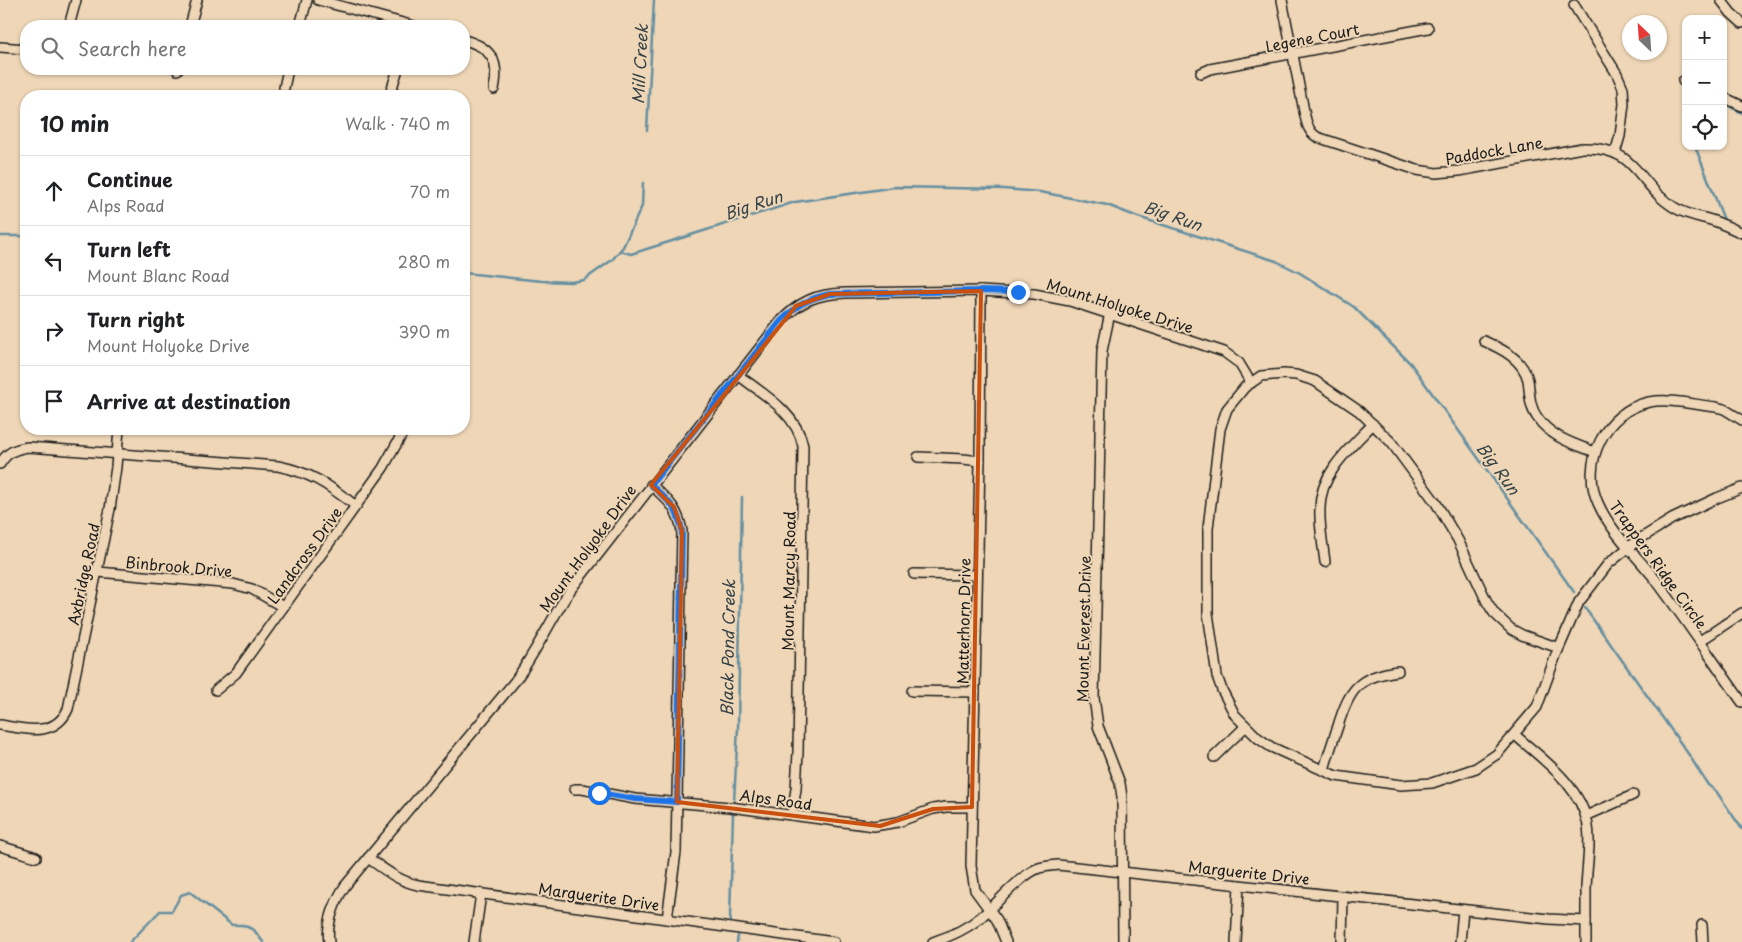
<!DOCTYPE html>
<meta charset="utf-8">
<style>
body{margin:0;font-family:"Playpen Sans",sans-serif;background:#f2f2f2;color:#202124}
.controls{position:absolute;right:15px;top:15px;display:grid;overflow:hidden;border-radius:10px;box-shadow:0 1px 4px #0004}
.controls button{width:45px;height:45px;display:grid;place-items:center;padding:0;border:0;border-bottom:1px solid #e0e0e0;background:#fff;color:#202124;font:25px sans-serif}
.compass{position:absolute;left:1622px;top:15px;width:45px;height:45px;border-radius:50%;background:#fff;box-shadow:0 1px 4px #0004;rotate:335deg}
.stop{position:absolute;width:15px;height:15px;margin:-11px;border:4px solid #1a73e8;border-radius:50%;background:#fff}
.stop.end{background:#1a73e8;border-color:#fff;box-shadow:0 1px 5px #0008}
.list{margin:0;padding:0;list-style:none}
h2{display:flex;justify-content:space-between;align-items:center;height:65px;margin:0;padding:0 20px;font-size:21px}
h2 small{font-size:16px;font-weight:400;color:#757577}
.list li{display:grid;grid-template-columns:32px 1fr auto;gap:15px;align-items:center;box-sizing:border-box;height:70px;padding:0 20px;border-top:1px solid #e0e0e0}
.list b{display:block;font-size:19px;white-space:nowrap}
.list p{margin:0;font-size:16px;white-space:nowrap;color:#757577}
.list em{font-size:16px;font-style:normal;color:#757577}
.icon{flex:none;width:28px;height:28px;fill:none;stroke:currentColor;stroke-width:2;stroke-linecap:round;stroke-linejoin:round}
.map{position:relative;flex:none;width:1742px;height:942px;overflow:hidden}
.search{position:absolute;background:#fff;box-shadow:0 1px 4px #0004;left:20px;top:20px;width:450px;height:55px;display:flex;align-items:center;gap:12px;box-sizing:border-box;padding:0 18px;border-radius:20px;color:#757577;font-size:19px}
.panel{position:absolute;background:#fff;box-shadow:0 1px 4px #0004;left:20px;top:90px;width:450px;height:345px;border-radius:20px}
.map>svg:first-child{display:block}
</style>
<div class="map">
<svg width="1742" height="942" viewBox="0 0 1742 942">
<rect width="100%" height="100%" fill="#eed6b6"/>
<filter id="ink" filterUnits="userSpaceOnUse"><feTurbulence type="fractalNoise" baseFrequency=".02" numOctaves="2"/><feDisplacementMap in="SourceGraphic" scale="10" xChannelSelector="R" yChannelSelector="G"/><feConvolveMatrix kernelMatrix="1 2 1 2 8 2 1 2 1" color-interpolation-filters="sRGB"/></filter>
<g filter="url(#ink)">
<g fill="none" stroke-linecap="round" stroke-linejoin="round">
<g stroke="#668fa1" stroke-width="2.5">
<polyline points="1723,103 1742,113"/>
<polyline points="1685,121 1686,123"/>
<polyline points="647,130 654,0"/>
<polyline points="1695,146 1724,220"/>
<polyline points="0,236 26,236"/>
<polyline points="620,251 631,254 795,202 895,187 1004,189 1040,192 1107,205 1138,217 1276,261 1300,273 1354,307 1411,364 1574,592"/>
<polyline points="464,273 542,281 571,282 584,280 612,260 623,247 642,206 643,183"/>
<polyline points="1585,608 1689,755 1708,785 1716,791 1742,829"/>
<polyline points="734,801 738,728 742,497"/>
<polyline points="731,921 730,917 733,814"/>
<polyline points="130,942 160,911 172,911 181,895 190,892 232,925 243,925 254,930 263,942"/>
<polyline points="737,942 738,936"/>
</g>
<defs>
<g id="minor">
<polyline points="318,0 414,26"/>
<path d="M1282,0L1305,116C1307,125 1309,132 1317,137L1417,170L1436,173L1459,171L1582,148C1640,146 1636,186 1677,209C1688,215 1702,217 1714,221C1723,224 1733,229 1742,233"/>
<polyline points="1721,0 1731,13 1742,23"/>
<polyline points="1574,5 1617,74 1623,88 1624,104 1620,136 1615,153"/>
<polyline points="69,26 76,0"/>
<polyline points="190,26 197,0"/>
<polyline points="300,26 307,0"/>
<path d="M464,40C491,47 500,61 494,89"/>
<polyline points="0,47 26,49"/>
<polyline points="177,70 178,69"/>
<polyline points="1201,73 1210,69 1428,28"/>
<polyline points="1683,81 1686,82"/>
<polyline points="284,88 288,69"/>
<polyline points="391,91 398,69"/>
<polyline points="1723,97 1742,106"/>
<polyline points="981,291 980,461 971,866 975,890 997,920 1006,942"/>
<polyline points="1110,313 1102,351 1094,698 1098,726 1120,783 1122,797 1123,942"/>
<path d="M1484,341C1502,349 1523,359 1528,380C1530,393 1529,406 1537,417C1550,437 1574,444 1595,452"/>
<path d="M738,375C763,394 797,413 803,446L798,752L796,789L792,815"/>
<path d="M1742,420L1724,409L1716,407C1695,405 1671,398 1649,402C1605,411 1580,463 1598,503C1610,531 1636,555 1655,579C1685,619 1713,661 1742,702"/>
<polyline points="918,457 963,459 980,461"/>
<path d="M0,464C7,452 15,449 28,447L278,466C313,473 329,486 356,506"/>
<path d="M651,485C668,500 678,508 682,531L676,852L667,919"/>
<path d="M1325,562C1323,545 1319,526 1320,508C1320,473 1351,447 1373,424"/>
<polyline points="98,572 233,584 252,589 283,607"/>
<polyline points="914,574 977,575"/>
<polyline points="1700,641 1742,613"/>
<polyline points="1559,648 1522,635 1511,629 1494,613 1487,602 1458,540 1436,503 1391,442 1359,411 1315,381 1296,375 1284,374 1261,376 1245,387 1227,409 1220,429 1208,528 1208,613 1217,676 1222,690 1235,715 1258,738 1271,747 1336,776 1401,785 1432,783 1476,768 1497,754 1537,707 1556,655 1579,602 1608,564 1638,540 1672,519 1717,498 1742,488"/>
<polyline points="216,690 236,673 383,468 405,429"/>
<polyline points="912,691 975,692"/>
<path d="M0,725C25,729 55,738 68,709L110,509L116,467L119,429"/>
<path d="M1515,735C1532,750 1552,765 1566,782C1598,820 1588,843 1586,888C1586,906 1586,924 1586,942"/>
<polyline points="1214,757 1245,727"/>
<path d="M1324,770C1328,755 1333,741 1338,726C1349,690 1358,676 1398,671"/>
<polyline points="575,789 582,789 635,799 730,807 874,826 898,822 933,809 946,807 972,807"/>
<polyline points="1586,816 1633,795"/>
<polyline points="0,846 36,857"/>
<path d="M368,858C384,869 398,881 418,885L834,942"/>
<polyline points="1702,925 1703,942"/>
<path d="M329,942C326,924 335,901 345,886L515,681C536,652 551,619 571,589L780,322C800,301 816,294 845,293L981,291L1034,294L1070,301L1224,352L1239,363L1251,383"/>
<polyline points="474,942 481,894"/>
<path d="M933,942C951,936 967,929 981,917C998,903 1020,875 1039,868C1046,866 1052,866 1058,865L1549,919L1586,921"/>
<polyline points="1236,942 1239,885"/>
<polyline points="1342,942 1343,897"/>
<polyline points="1460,942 1463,910"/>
</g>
</defs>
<use href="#minor" stroke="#1c1c1c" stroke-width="12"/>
<use href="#minor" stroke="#eed6b6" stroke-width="9"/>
</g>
</g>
<g fill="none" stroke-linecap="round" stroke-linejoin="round" filter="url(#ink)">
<path stroke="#1a73e8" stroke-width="6" d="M599,793L635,799L677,802L682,531C678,508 668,500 651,485L780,322C795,306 809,298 830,294L981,291L1018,292"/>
</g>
<path fill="none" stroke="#c9500e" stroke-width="4" stroke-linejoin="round" d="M981,291L972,807L933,809L880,826L677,802L682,531L674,507L651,485L796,306L830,294Z"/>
<g text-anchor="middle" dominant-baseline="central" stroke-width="4" stroke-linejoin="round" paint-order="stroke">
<g font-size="15" fill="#1c1c1c" stroke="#eed6b6">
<text transform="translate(1312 37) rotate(-11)">Legene Court</text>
<text transform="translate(1494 150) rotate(-10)">Paddock Lane</text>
<text transform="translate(1120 305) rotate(17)">Mount Holyoke Drive</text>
<text transform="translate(587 548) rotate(-54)">Mount Holyoke Drive</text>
<text transform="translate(304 555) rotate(-54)">Landcross Drive</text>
<text transform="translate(1659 564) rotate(54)">Trappers Ridge Circle</text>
<text transform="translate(179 566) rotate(5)">Binbrook Drive</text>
<text transform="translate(83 574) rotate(-78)">Axbridge Road</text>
<text transform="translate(788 581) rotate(-89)">Mount Marcy Road</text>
<text transform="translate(963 621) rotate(-89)">Matterhorn Drive</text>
<text transform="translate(1083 629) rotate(-89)">Mount Everest Drive</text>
<text transform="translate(776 799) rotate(8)">Alps Road</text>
<text transform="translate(1249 872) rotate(6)">Marguerite Drive</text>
<text transform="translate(599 896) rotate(8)">Marguerite Drive</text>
</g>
<g font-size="16" font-style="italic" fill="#354248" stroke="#eed6b6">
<text transform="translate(639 64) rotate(-87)">Mill Creek</text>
<text transform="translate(753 204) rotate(-18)">Big Run</text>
<text transform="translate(1173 215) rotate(19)">Big Run</text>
<text transform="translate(1499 468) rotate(54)">Big Run</text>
<text transform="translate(727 648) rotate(-89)">Black Pond Creek</text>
</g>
</g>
</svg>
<div class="controls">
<button>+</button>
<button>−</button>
<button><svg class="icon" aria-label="locate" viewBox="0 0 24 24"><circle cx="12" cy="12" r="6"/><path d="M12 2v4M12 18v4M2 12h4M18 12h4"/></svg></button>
</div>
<svg class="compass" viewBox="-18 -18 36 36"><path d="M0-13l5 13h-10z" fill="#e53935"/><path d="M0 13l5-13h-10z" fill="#757577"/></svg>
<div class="stop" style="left:599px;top:793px"></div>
<div class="stop end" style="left:1018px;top:292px"></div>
<div class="search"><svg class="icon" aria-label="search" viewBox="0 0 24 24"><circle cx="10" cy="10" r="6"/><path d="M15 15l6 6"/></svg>Search here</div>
<section class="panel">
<h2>10 min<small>Walk · 740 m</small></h2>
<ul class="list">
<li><svg class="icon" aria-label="ahead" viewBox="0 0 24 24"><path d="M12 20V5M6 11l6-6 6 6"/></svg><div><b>Continue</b><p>Alps Road</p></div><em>70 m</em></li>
<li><svg class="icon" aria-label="left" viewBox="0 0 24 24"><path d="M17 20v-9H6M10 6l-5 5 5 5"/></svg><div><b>Turn left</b><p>Mount Blanc Road</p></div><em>280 m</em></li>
<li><svg class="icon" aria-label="right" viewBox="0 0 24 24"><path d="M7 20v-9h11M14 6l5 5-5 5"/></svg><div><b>Turn right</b><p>Mount Holyoke Drive</p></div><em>390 m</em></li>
<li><svg class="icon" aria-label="arrive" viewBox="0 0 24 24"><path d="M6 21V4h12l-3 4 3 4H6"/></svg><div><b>Arrive at destination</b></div></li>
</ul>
</section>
</div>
